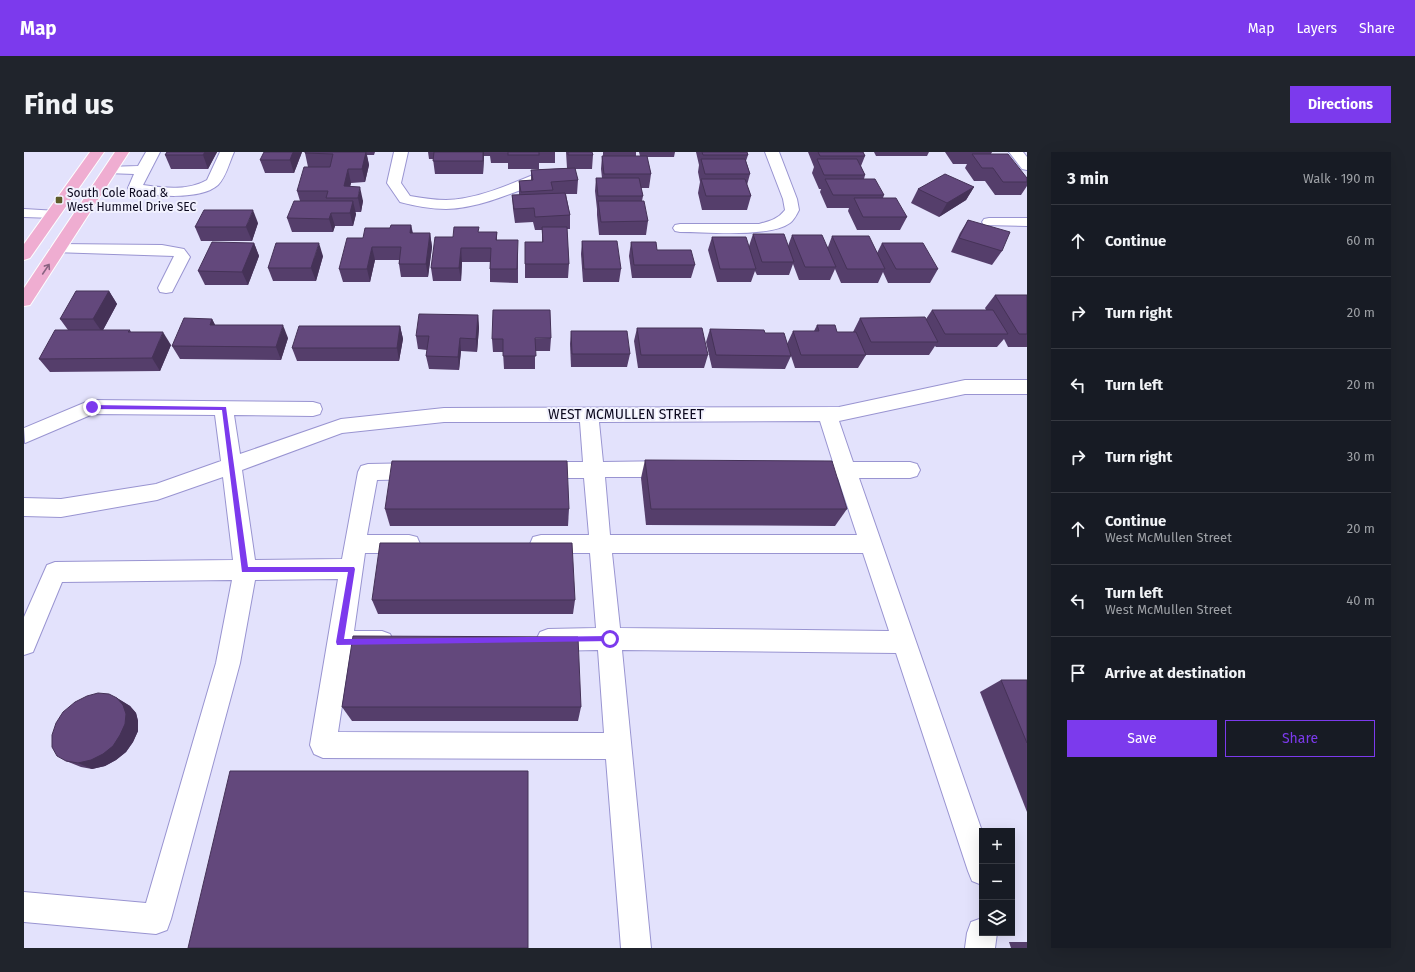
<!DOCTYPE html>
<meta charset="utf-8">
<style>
body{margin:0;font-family:"Fira Sans",sans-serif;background:#20242c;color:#f1f3f6}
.controls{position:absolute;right:12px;bottom:12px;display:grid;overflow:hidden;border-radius:0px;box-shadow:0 4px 16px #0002}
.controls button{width:36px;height:36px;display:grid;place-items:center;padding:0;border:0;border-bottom:1px solid #363941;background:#171b24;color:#f1f3f6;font:20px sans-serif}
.stop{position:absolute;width:12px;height:12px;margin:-9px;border:3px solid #7c3aed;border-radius:50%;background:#fff}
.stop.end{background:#7c3aed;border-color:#fff;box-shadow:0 1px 4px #0008}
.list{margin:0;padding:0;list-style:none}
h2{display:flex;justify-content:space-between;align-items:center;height:52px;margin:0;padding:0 16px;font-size:17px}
h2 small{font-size:13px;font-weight:400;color:#9ea1a6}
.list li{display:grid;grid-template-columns:26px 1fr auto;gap:12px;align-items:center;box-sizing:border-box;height:72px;padding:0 16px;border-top:1px solid #363941}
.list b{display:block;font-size:15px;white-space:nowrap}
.list p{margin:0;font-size:13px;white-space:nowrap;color:#9ea1a6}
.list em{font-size:13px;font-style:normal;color:#9ea1a6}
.actions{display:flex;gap:8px;padding:12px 16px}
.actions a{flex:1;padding:9px 0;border:1px solid #7c3aed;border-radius:0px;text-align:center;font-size:14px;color:#7c3aed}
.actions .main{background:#7c3aed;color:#fff}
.icon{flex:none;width:22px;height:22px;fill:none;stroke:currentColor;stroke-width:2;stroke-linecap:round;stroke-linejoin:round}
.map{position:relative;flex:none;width:1003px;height:796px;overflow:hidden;border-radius:0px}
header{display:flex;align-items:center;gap:24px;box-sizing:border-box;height:56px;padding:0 20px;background:#7c3aed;color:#fff}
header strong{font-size:19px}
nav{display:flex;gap:22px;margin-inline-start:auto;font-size:14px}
.intro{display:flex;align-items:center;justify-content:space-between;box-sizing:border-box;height:96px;padding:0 24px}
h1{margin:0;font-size:28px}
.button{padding:10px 18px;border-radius:0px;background:#7c3aed;color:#fff;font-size:14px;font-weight:700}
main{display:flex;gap:24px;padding:0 24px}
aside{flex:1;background:#171b24;border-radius:0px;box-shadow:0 4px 16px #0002}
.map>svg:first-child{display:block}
</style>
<header>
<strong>Map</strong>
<nav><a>Map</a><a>Layers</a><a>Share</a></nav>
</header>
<div class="intro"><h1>Find us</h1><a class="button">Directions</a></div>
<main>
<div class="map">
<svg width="1003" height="796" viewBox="0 0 1003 796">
<rect width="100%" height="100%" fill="#e3e2fc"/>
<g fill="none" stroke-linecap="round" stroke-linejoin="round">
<defs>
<g id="minor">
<path d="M122,0H136L119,33C140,36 164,39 183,28L196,0H210C205,11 202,25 194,33C176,49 127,44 106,39L104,36L110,22L82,21L80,18L82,15L114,14Z"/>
<path d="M370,0H384L377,31L386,44C398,46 410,48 422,48C456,47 488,31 519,19L524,18L529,19L531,22L529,25C495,38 459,56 422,57C407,57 391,54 376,50L363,31Z"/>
<path d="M741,0H755L773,47L775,58C773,62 770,68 766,71C746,86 683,80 656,80L651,79L649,76L651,73L656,72H735C746,69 754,67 761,58L759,47Z"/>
<polygon points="985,0 999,0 1003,5 1003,18 998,17"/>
<polygon points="0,57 34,59 36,62 34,65 29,66 0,65"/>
<polygon points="965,66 1003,66 1003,74 960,73 958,70 960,67"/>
<polygon points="34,92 138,93 160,97 166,105 148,140 142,141 136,140 134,136 150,104 29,100 26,97 29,94"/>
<path d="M941,228H1003V242H941L815,269L829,310H886L893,312L896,318L893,324L886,326H835L958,679V733L948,729L944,719L872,501L598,498L627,796H597L582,607L299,606L290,602L286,593L314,427L231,428L216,511L147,767L143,778L132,782L0,770V740L122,751L192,511L208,428L38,430L9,500L0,503V465L23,413L31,410L209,408L199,325L133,348L37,365L0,364V346L37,347L132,332L197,309L191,263L69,262L1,291L0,276L67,248L289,250L296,252L298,257L296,262L289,264L210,263L216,302L317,267L420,256L815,255ZM796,269L809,310H781L774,312L771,318L774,324L781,326H814L833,383H586L581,325H649L656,323L659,317L656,311L649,309L579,310L575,270ZM420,270H556L559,310H513L506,312L503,318L506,324L513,326H560L565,383H517L509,385L506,392L509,399L517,401H566L572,476L524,477L516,480L512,488L516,496L524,499L574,498L580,581L314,580L326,501H358L366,498L370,490L366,482L358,479H330L341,401H385L393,399L396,392L393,385L385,383H343L353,328L397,327L404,325L407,319L404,313L397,311L344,312L337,314L334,320L318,407L231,408L218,318L318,281ZM588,401H839L865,479L596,476Z"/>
<polygon points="958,766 958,781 973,781 971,796 941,796 943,781 947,770"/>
</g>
<g id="major">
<polygon points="66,0 80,0 6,106 0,108 0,92"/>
<polygon points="91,0 105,0 6,153 0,154 0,136"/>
</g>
</defs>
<use href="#minor" stroke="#9994d1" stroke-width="2"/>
<use href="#major" stroke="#fff" stroke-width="2"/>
<use href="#minor" fill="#fff" fill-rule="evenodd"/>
<use href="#major" fill="#efadd1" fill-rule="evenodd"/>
</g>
<g fill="#553e6b">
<polygon points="143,0 193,0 184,17 147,17 141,3"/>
<polygon points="278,0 270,21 241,21 236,8"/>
<polygon points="281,0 351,0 350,3 343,3 345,13 341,30 327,31 326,35 339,49 337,60 331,60 332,62 329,74 311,74 309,80 268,80 263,66 276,49 273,39 293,15 284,15 281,1"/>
<polygon points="404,0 531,0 531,11 515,11 515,17 484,17 484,11 467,11 466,4 460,4 459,22 411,22 409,7 405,7"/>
<polygon points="542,0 568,0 569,3 568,17 551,17 554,28 553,42 542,42 546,63 546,77 543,77 545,112 544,126 501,126 501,90 518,90 518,78 511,78 509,70 491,71 489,57 488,43 495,43 495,29 507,28 507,18 543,16"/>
<polygon points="579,0 612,0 612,4 616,4 615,0 651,0 650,5 623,5 627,22 625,36 617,36 619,44 618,49 624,69 622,83 575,83 573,63 573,57 571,39 572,26 578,26 577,17 578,4 579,4"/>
<polygon points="672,0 723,0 724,3 722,9 726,22 723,33 727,44 723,58 678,58 674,41 676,30 674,20 675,13"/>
<polygon points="784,0 839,0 841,4 837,14 841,23 840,27 860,43 859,46 883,65 876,78 833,78 824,59 825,56 803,56 796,40 797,37 795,37 788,21 790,15"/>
<polygon points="850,0 905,0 903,4 852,4"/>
<polygon points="921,0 968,0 967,2 1003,26 1003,34 997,43 971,43 961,29 950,29 941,16 943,12 929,12"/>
<polygon points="950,35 942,48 915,65 887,51 894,37"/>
<polygon points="944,68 978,99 968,113 927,100 936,81"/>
<polygon points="234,71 228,89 177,89 171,75"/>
<polygon points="387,73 389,81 406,81 408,95 404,125 377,125 375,112 375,108 351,108 346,130 319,130 315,117 339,86 366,76"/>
<polygon points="455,80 473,80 473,88 494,101 494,131 466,130 466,110 438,110 437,129 409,129 407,116 429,85"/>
<polygon points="729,82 764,94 768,83 804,95 808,84 853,101 858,91 914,117 906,131 864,131 859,120 854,131 817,131 811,117 806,128 775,128 769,112 765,123 733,123 731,119 727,130 693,130 684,98 688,85 725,94"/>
<polygon points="558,89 597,117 595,130 559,130 557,102"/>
<polygon points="607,90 633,98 671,113 667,126 608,126 605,104"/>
<polygon points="230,91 235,104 224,133 181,133 174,119"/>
<polygon points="299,104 292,129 249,129 244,116"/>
<polygon points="85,139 93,152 79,178 106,178 107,180 147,193 136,219 26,220 15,207 44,178 36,167"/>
<polygon points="971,143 1003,143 1003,195 984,195 980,187 973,195 912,195 911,194 905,203 842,203 834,216 771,216 763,192 769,179 790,179 793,173 813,180 829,180 836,166 902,167 908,158 962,158 961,156"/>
<polygon points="454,163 455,176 453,200 437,199 435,218 405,217 402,204 403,198 394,197 392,184"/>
<polygon points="188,167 191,173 264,186 257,208 156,207 148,194"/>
<polygon points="376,174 379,187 375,209 273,209 268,196"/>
<polygon points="613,176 684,203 680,216 614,216 610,189"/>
<polygon points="686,177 767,204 761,217 688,216 682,190"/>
<polygon points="547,179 606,202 603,215 547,215 546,192"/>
<polygon points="527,186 526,199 511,199 511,217 480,217 479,200 469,200 468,187"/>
<polygon points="621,308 823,357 811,374 622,373 617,326"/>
<polygon points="361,357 545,357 544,374 366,374"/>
<polygon points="348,448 551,448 549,462 354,462"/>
<polygon points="977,528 1003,528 1003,660 956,540"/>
<polygon points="93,546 106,554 112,561 114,569 114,579 109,590 102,600 92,608 81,614 68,617 57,615 42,609"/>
<polygon points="318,555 557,555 554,569 328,569"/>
<polygon points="985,790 1003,790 1003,796 987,796"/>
</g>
<g fill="#453257">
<polygon points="181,0 193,0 184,17 179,3"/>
<polygon points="269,0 278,0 270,21 266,8"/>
<polygon points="342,0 345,13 341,30 338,17"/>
<polygon points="459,0 460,0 460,4 459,22"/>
<polygon points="324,17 327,31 323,46 320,34"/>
<polygon points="336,35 339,49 337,60 334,46"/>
<polygon points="950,35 942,48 915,65 923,51"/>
<polygon points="329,49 332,62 329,74 326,61"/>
<polygon points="229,58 234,71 228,89 222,75"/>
<polygon points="307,61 311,74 309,80 305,67"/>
<polygon points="387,73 389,86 386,81"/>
<polygon points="406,81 408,95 404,125 402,112"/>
<polygon points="230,91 235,104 224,133 218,120"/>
<polygon points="295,91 299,104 292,129 287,116"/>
<polygon points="348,95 351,108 346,130 343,117"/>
<polygon points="437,96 438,110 437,129 435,116"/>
<polygon points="85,139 93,152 78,180 69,167"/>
<polygon points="454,163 455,176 453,200 452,187"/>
<polygon points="188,167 195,180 186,173"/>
<polygon points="259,173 264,186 257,208 252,195"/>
<polygon points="376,174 379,187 375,209 373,196"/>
<polygon points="139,180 147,193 136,219 128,206"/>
<polygon points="436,186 437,199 435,218 434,205"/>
<polygon points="93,546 106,554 112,561 114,569 114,579 109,590 102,600 92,608 81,614 68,617 54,611"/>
</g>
<g fill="#63487c" stroke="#453257">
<polygon points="143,0 181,0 179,3 141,3"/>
<polygon points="240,0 269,0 266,8 236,8"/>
<polygon points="281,0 342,0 338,17 324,17 320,34 336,35 334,46 302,46 304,39 273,39 280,15 306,15 309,2 281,1"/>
<polygon points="410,0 459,0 459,9 409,9"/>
<rect x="484" y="0" width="31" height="3"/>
<polygon points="544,0 568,0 569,3 544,3"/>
<polygon points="678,0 723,0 724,3 679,3"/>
<polygon points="794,0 839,0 841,4 796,4"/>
<polygon points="948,2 984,2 1003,26 1003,30 979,30 969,16 958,16"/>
<polygon points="578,4 623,4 627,22 580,22"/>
<polygon points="677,7 721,7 726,22 681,22"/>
<polygon points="793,7 833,7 841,23 800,23"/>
<polygon points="551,16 554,28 527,30 529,38 497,40 495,29 509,28 507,18"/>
<polygon points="921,22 950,35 923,51 894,37"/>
<polygon points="572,26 615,26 619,44 574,44"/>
<polygon points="677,27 721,27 727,44 682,44"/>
<polygon points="801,27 851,27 860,43 809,43"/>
<polygon points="541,41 546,63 511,65 510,56 490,57 488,43"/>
<polygon points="830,46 872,46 883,65 839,65"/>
<polygon points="270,49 329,49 326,61 307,61 305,67 263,66"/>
<polygon points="574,49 620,49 624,69 577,70"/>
<polygon points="180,58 229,58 222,75 171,75"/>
<polygon points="944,68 986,80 978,99 935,86"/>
<polygon points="367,73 387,73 386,81 406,81 402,112 375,112 377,95 348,95 343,117 315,117 323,86 339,86 341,76 366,76"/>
<polygon points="430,75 455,75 454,80 473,80 472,88 494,88 493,117 466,117 467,96 437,96 435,116 407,116 411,85 429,85"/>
<polygon points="518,75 543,75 545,112 501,112 501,90 519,90"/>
<polygon points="729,82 760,82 770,110 738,110"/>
<polygon points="768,83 798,83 812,115 781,115"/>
<polygon points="808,84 845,84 861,117 823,117"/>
<polygon points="688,85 722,85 732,117 696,117"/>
<polygon points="558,89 593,89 597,117 560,117"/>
<polygon points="188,90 230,91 218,120 174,119"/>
<polygon points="607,90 632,90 633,98 667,98 671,113 610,113"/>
<polygon points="252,91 295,91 287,116 244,116"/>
<polygon points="858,91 899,91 914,117 872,117"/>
<polygon points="52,139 85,139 69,167 36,167"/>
<polygon points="971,143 1003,143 1003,182 995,182"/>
<polygon points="469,158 526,158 527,186 511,186 512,204 479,204 479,187 468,187"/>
<polygon points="908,158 969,158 984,182 921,182"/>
<polygon points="395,162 454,163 452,187 436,186 434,205 402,204 405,184 392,184"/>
<polygon points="901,165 914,190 847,190 836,166"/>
<polygon points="160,166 188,167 186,173 259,173 252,195 148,194"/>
<polygon points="793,173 811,173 813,180 832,180 842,203 777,203 769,179 795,179"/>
<polygon points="275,174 376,174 373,196 268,196"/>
<polygon points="613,176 678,176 684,203 617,203"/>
<polygon points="686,177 740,178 741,181 760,181 767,204 692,203"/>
<polygon points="31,178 106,178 104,180 139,180 128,206 15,207"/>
<polygon points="547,179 603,179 606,202 548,202"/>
<polygon points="621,308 808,309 823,357 627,357"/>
<polygon points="368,309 543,309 545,357 361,357"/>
<polygon points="356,391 548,391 551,448 348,448"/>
<polygon points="329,484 554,485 557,555 318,555"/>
<polygon points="977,528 1003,528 1003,591"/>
<polygon points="74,541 85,542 93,546 99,553 102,562 101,572 96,583 89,594 79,602 67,608 54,611 42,609 33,604 28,595 28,583 32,571 39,560 51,550 63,544"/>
<polygon points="206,619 504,619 504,796 164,796"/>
</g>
<defs><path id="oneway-shaft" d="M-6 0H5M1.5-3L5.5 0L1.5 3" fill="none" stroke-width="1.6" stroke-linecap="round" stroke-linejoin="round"/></defs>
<use stroke="#896381" href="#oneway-shaft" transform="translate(22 117) rotate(-56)"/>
<polygon fill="#7c3aed" points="68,253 202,255 224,415 330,415 331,417 320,487 586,484 588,485 588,489 313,493 312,490 324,420 218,420 198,258 68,257 65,255"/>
<rect fill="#5d5c29" stroke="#f1f1fe" stroke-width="1.5" x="31" y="44" width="8" height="8" rx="2"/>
<g text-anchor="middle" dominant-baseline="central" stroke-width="4" stroke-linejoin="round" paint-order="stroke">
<g font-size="12" fill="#0c091f" stroke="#f1f1fe" text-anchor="start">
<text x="43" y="41">South Cole Road &amp;<tspan x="43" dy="14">West Hummel Drive SEC</tspan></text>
</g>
<g font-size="14" fill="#0c091f" stroke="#f1f1fe">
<text x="602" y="262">WEST MCMULLEN STREET</text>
</g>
</g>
</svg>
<div class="controls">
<button>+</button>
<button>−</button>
<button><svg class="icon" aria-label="layers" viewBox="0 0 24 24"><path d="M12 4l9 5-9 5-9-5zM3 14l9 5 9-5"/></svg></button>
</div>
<div class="stop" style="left:586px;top:487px"></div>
<div class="stop end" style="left:68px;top:255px"></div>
</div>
<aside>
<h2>3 min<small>Walk · 190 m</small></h2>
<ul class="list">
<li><svg class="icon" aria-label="ahead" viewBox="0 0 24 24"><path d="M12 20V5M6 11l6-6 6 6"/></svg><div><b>Continue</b></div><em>60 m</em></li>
<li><svg class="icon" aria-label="right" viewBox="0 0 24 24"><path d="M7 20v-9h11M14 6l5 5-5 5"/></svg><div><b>Turn right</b></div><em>20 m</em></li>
<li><svg class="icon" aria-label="left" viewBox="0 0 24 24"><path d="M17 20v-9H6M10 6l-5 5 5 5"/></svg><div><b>Turn left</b></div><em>20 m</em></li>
<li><svg class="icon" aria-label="right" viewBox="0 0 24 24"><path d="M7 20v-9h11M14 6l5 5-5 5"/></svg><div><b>Turn right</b></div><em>30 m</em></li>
<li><svg class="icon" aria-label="ahead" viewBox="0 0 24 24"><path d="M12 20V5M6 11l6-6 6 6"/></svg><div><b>Continue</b><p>West McMullen Street</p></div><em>20 m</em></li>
<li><svg class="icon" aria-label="left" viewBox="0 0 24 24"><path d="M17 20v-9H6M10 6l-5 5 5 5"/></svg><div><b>Turn left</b><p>West McMullen Street</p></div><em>40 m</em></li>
<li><svg class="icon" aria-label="arrive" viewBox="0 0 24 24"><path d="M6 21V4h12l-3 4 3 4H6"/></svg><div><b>Arrive at destination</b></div></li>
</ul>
<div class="actions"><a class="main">Save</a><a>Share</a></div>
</aside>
</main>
